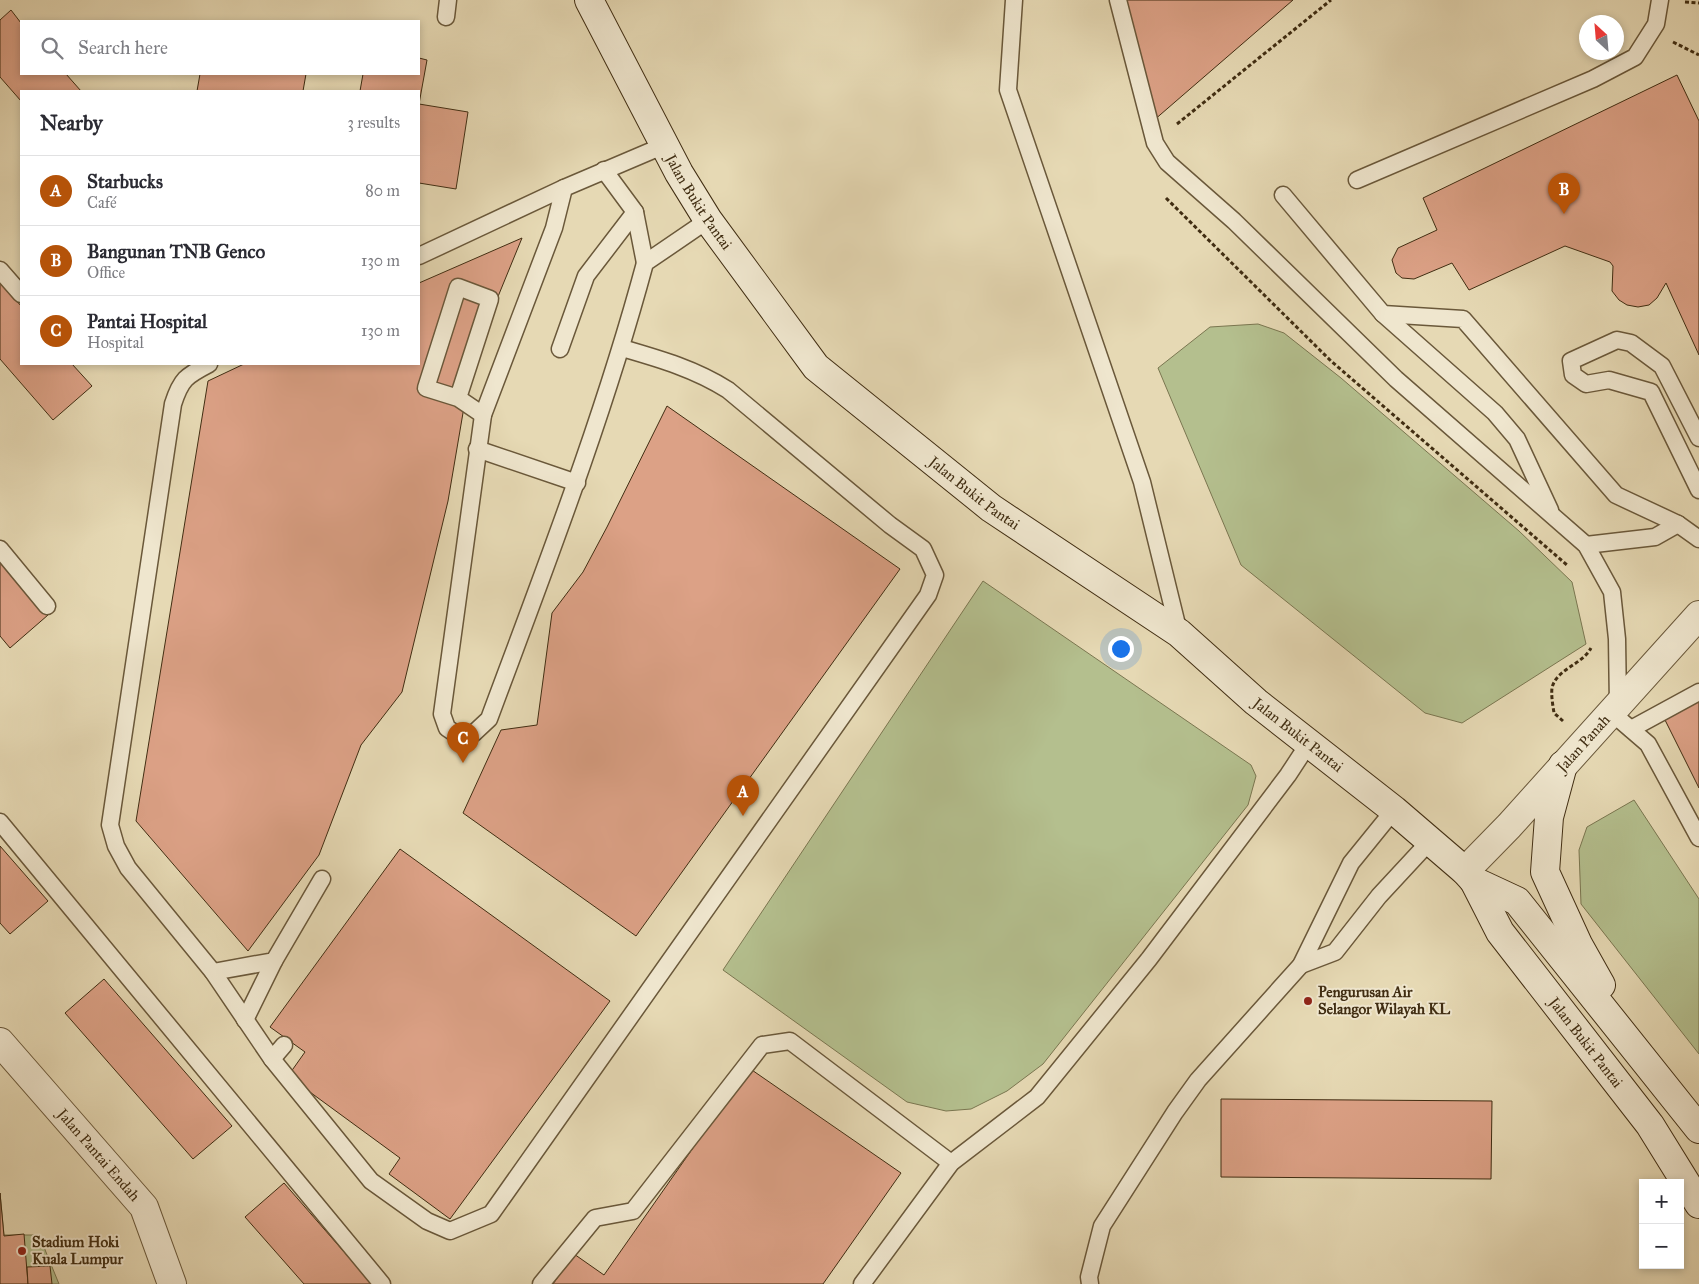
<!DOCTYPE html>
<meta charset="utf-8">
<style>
body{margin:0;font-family:"IM FELL Great Primer",serif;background:#f2f2f3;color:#2b2b33}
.controls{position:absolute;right:15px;bottom:15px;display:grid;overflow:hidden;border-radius:0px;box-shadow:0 2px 8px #0003}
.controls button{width:45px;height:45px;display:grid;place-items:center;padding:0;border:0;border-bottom:1px solid #e1e1e2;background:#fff;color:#2b2b33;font:25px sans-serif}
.compass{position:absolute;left:1579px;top:15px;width:45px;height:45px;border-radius:50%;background:#fff;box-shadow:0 2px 8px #0003;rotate:334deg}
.you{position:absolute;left:1120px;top:648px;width:18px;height:18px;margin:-12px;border:4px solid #fff;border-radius:50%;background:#1a73e8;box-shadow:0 0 0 8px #1a73e833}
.badge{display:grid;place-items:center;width:32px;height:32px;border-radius:50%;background:#b45309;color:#fff;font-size:16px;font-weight:700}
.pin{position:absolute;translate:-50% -41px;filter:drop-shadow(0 1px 2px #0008)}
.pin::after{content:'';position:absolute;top:26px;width:18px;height:15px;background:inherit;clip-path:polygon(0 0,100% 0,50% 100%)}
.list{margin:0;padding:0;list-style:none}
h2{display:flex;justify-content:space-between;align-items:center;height:65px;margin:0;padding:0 20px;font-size:21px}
h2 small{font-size:16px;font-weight:400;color:#7c7c81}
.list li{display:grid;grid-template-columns:32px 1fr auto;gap:15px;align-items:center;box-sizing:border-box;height:70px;padding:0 20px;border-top:1px solid #e1e1e2}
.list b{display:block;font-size:19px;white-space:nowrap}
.list p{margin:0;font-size:16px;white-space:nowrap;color:#7c7c81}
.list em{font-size:16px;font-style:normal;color:#7c7c81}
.icon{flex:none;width:28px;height:28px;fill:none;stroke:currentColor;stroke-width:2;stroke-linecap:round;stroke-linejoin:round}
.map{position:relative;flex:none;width:1699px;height:1284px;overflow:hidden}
.search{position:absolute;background:#fff;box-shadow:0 2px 8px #0003;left:20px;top:20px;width:400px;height:55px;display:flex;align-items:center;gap:12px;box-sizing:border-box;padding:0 18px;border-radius:0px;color:#7c7c81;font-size:19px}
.panel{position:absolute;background:#fff;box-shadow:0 2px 8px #0003;left:20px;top:90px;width:400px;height:275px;border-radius:0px}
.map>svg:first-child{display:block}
</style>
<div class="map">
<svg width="1699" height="1284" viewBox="0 0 1699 1284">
<rect width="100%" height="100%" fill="#e6d9b4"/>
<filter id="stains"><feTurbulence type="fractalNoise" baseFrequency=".004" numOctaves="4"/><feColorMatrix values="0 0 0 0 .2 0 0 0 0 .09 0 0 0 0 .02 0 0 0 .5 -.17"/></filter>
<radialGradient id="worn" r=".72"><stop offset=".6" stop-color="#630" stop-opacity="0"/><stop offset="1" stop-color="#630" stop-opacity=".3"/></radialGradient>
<g fill="#b4bf8e" stroke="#7a7650">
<polygon points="1258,324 1284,333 1341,378 1519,531 1572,582 1586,644 1462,723 1425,713 1241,565 1158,368 1210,327"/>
<polygon points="983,581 1251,765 1256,776 1248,805 1043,1064 1007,1091 971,1109 946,1111 907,1102 723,970"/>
<polygon points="1634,800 1699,899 1699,1054 1581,904 1579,850 1587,827"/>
<polygon points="0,1193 4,1235 39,1235 59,1284 0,1284"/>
</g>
<g fill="#dca186" stroke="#402d12">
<polygon points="1125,0 1293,0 1153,121"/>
<polygon points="11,10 21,23 21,74 66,74 81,91 21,91 21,101 0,77 0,20"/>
<polygon points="419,58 427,60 419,104 468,112 456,189 419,183 419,91 360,91 363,74 419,74"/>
<polygon points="200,74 306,74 303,91 197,91"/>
<polygon points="1677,75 1699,121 1699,355 1666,283 1657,298 1649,305 1638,307 1627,305 1619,300 1612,291 1613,266 1610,262 1565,246 1469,290 1452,263 1414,279 1402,278 1396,273 1392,260 1398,248 1437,230 1423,198"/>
<polygon points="522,238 472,360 448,501 402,692 361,745 319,855 248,951 136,821 208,381 244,364 419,364 419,283"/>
<polygon points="0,281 21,306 21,364 72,364 92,386 53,420 0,359"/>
<polygon points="667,406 900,569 636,936 463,813 501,730 537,725 552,613 583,572 607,527"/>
<polygon points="0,559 48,615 10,648 0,636"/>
<polygon points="1699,698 1699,788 1663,716"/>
<polygon points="0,846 48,901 10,934 0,923"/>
<polygon points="400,849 610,1001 450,1219 389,1174 400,1158 288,1076 305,1052 270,1027"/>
<polygon points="104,979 232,1126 193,1159 65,1013"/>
<polygon points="749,1068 901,1173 823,1284 553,1284 574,1254 604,1275"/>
<polygon points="1221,1099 1492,1101 1491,1179 1221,1177"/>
<polygon points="284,1183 372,1284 304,1284 245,1217"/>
<polygon points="0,1193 4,1236 24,1234 28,1284 0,1284"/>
<polygon points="50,1266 52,1284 28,1284 27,1267"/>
</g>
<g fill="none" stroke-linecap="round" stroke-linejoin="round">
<defs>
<g id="lane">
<polyline points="1014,0 1008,90 1142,482 1179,633"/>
<polyline points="1118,0 1155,143 1167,162 1234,221 1396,379 1586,545 1612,592 1617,639 1618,705"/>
<polyline points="446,17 448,0"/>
<path d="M665,145L564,188L554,228L483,415L442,714L447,728L462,738L474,733L489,719C545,568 603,419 645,263L708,220"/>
<polyline points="604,170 635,212 645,263"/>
<polyline points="1357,180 1593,79 1635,57 1656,24 1660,0"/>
<polyline points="1283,195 1383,314 1463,319 1616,495 1678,524 1699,539"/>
<polyline points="419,256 564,188"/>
<polyline points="0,270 21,294"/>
<polyline points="1383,314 1495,413 1517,439 1550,510"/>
<polyline points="560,349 586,276 635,212"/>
<path d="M209,364C186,376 181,379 173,404L110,825L116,846L128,868L213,972L272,1059L371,1181L427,1221L450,1231L491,1214L928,595L935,575L923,549L890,525L728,390C695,369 660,359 622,348"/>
<polyline points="458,398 490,299 458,287 426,388 458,398 483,415"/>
<polyline points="1699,438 1662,366 1631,343 1617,340 1571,361 1573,375 1586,384 1609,380 1651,392 1699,490"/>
<polyline points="477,449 577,483"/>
<polyline points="1586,545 1655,537 1678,524"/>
<polyline points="0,549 47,606"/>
<polyline points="1612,713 1648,744 1699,838"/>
<polyline points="1631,729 1699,692"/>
<polyline points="0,822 382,1284"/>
<polyline points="1301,965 1335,952 1379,896 1430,841"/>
<polyline points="213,972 274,961 322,879"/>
<polyline points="245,1020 274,961"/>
<polyline points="272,1059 284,1045"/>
<polyline points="541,1284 595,1218 633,1211 762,1045 790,1041 951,1163"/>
<polyline points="862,1284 951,1163 1037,1097 1149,959 1288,775 1309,743"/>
<polyline points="1090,1284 1089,1277 1102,1226 1175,1112 1198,1080 1301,965 1351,863 1394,810"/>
</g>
<g id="street">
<path id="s1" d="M1465,871L1509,826L1699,615"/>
<path id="s2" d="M0,1042L144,1207L172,1284"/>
</g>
<g id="secondary">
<path id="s3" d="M589,0L679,173L708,220L816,367L991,508L1179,633L1256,702L1394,810L1465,871L1474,881L1500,932L1650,1125L1699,1204"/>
<polyline points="1563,765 1549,817 1545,872 1578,944 1601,985"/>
<polyline points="1474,881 1517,901 1699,1129"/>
</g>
</defs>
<use href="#lane" stroke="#6a583a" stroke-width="19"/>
<use href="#street" stroke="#6a583a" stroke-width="30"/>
<use href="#secondary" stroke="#402d12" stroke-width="30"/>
<g stroke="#402d12" stroke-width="3" stroke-dasharray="4 2.5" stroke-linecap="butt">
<polyline points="1685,2 1699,3"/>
<polyline points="1673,42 1699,55"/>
<polyline points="1177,124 1331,0"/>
<polyline points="1166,198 1331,361 1567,565"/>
<path d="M1563,721L1554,713C1553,706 1551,696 1552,688C1556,669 1582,665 1591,648"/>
</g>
<use href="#lane" stroke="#efe6ce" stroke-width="16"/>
<use href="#street" stroke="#efe6ce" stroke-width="28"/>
<use href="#secondary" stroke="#efe6ce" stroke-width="28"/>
</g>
<g fill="#8f2418" stroke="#efe6ce" stroke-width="2">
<circle cx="1308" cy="1001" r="5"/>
<circle cx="22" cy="1251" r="5"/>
</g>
<g text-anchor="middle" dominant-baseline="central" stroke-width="4" stroke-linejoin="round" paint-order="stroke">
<g font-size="15" fill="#402d12" stroke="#efe6ce">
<text stroke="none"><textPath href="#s3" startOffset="230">Jalan Bukit Pantai</textPath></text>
<text stroke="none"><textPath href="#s3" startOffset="635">Jalan Bukit Pantai</textPath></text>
<text stroke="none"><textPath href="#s3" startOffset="1040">Jalan Bukit Pantai</textPath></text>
<text stroke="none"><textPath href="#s1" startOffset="174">Jalan Panah</textPath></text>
<text stroke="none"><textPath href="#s3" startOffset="1466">Jalan Bukit Pantai</textPath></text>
<text stroke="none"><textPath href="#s2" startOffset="150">Jalan Pantai Endah</textPath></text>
</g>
<g font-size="15" font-weight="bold" fill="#402d12" stroke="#efe6ce" text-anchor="start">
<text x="1318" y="992">Pengurusan Air<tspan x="1318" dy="17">Selangor Wilayah KL</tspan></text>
<text x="32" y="1242">Stadium Hoki<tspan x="32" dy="17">Kuala Lumpur</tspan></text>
</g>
</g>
<rect width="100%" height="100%" filter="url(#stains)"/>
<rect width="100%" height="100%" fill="url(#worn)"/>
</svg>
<div class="controls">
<button>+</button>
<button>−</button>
</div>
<svg class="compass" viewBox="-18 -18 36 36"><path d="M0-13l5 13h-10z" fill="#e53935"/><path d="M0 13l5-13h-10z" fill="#7c7c81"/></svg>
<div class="you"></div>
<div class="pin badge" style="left:743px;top:816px">A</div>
<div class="pin badge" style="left:1564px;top:214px">B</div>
<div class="pin badge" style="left:463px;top:763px">C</div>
<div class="search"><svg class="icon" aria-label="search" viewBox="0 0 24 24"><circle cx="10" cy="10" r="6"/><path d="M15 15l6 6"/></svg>Search here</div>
<section class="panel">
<h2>Nearby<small>3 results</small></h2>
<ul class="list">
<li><span class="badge">A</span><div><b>Starbucks</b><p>Café</p></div><em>80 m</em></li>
<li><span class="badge">B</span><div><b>Bangunan TNB Genco</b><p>Office</p></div><em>130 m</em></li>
<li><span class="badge">C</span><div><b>Pantai Hospital</b><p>Hospital</p></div><em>130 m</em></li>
</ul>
</section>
</div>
